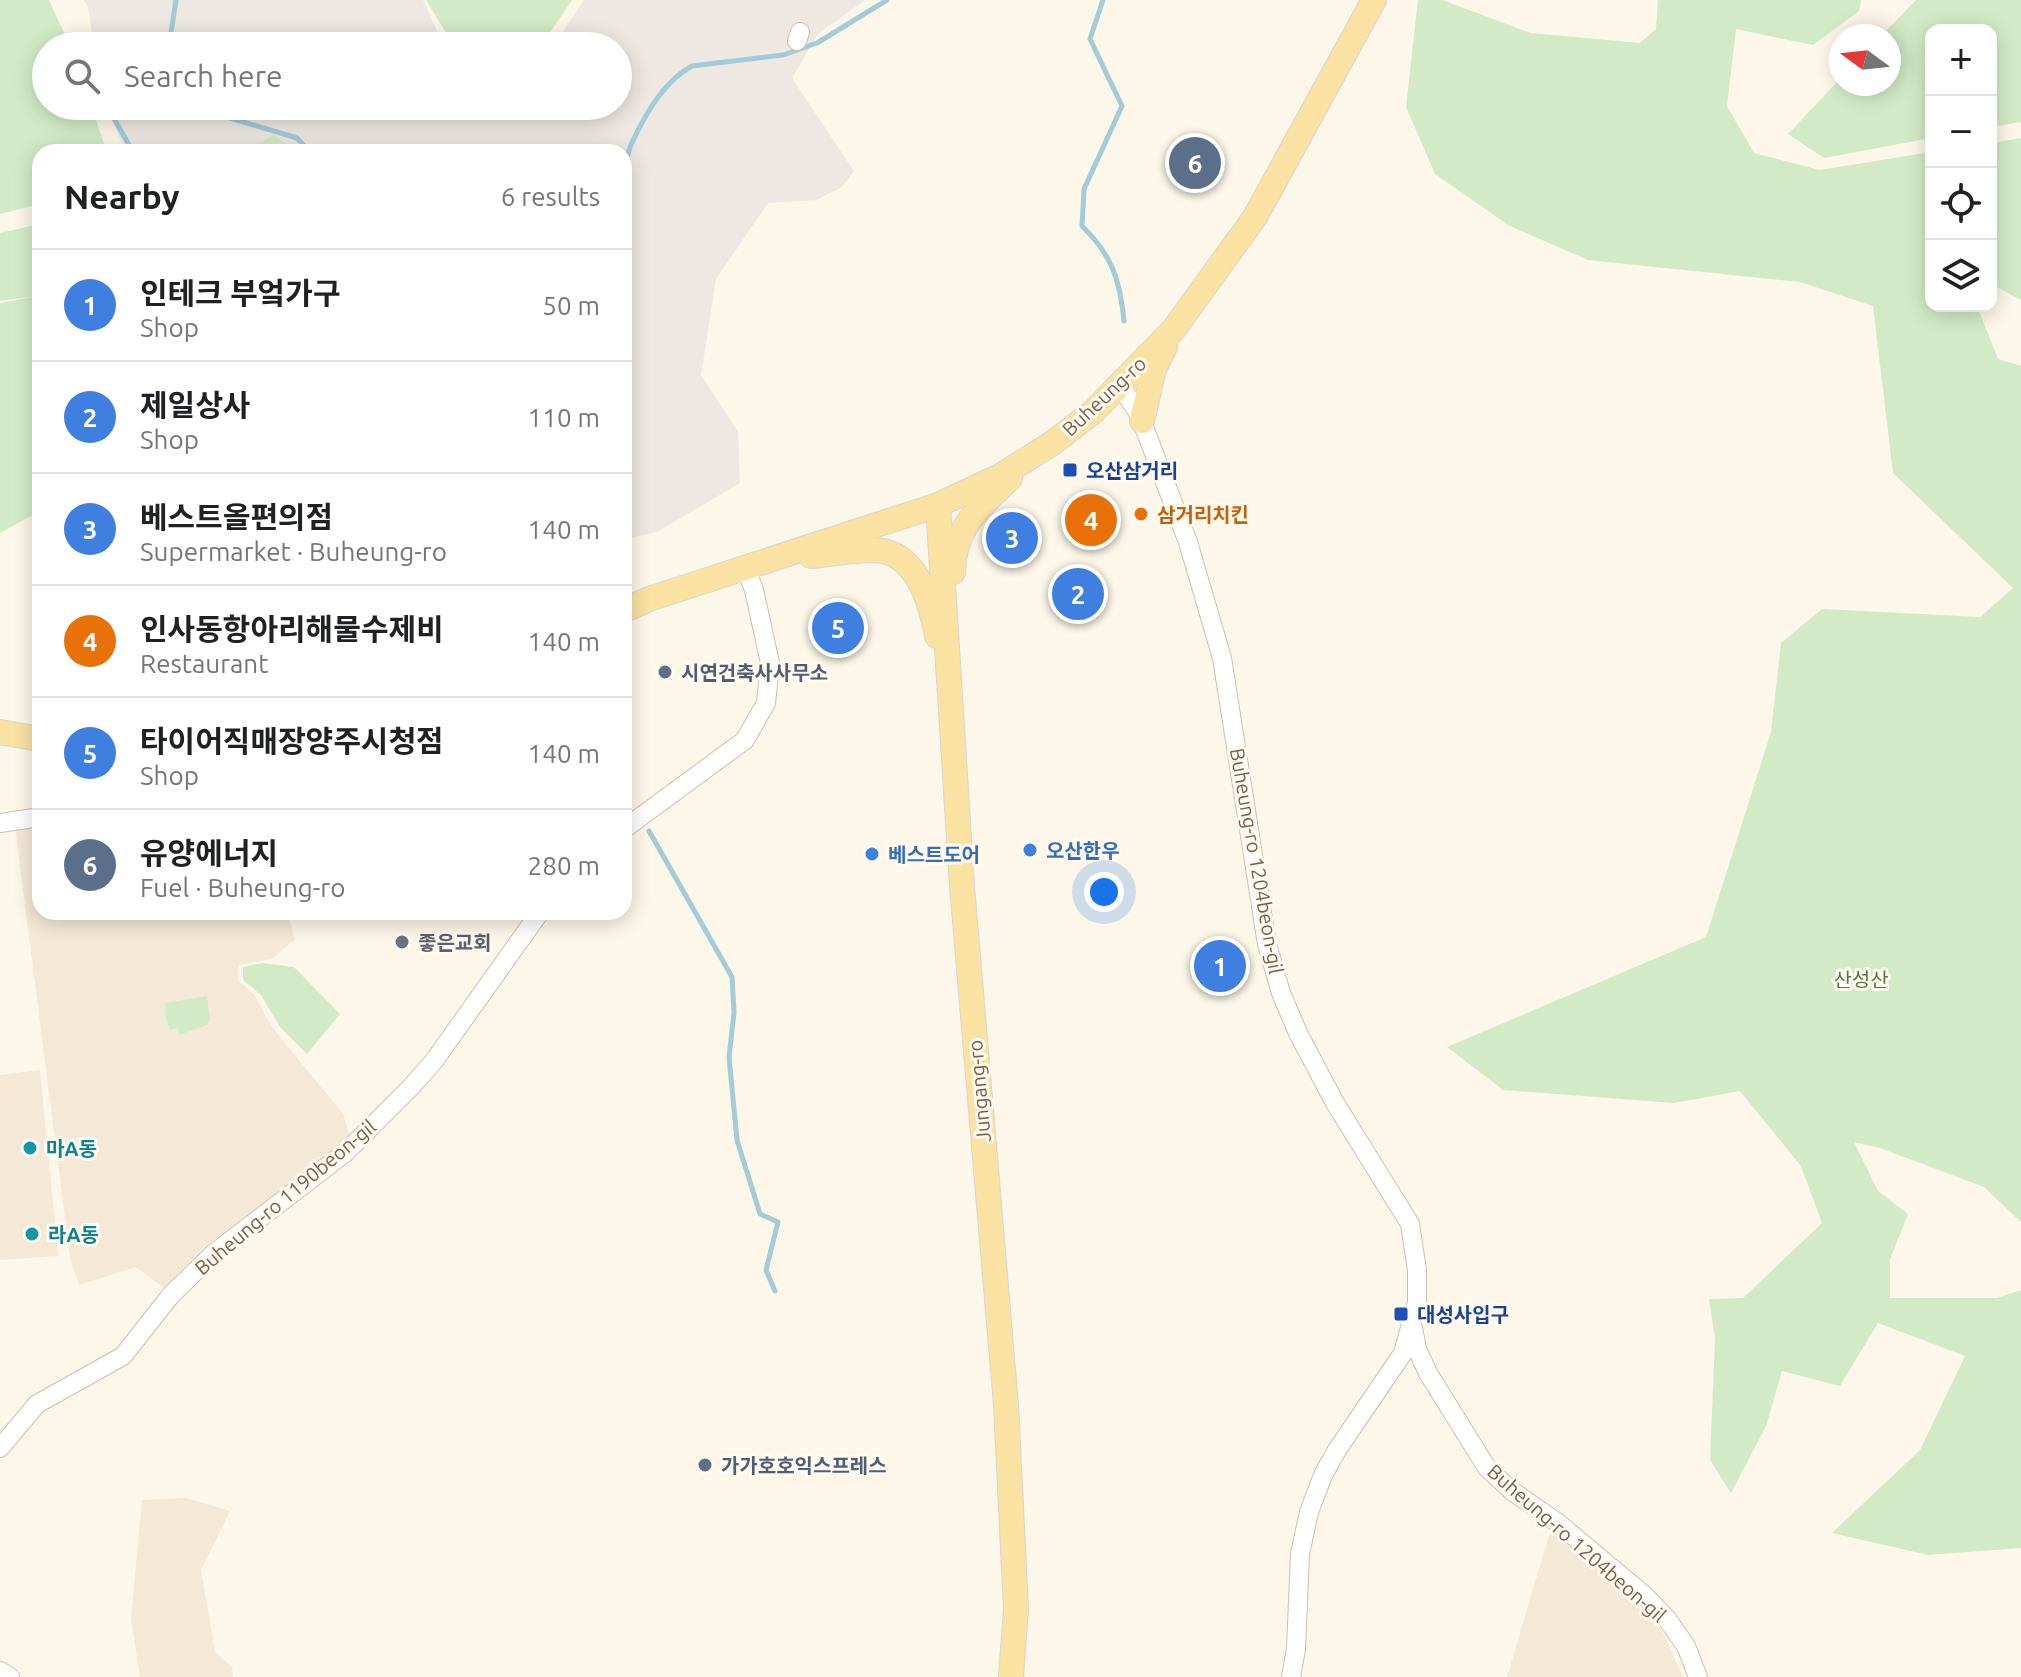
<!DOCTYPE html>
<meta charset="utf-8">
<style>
body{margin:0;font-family:Ubuntu,"Noto Sans KR",sans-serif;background:#f6f6f6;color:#202124}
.controls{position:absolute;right:24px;top:24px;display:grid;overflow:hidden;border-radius:16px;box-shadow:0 4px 20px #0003}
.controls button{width:72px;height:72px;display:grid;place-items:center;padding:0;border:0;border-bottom:2px solid #e0e0e0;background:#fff;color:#202124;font:40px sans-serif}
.compass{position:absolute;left:1829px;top:24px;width:72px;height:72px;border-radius:50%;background:#fff;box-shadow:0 4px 20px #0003;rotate:285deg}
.you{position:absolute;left:1104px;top:892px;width:28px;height:28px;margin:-20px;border:6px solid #fff;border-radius:50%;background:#1a73e8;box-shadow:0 0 0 12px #1a73e833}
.badge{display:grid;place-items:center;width:52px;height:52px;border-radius:50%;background:#1a73e8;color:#fff;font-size:26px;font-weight:700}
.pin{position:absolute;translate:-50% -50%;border:4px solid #fff;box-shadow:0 2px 8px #0006}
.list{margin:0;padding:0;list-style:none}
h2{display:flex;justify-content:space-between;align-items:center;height:104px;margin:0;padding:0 32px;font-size:34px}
h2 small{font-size:26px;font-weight:400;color:#757577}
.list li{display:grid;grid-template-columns:52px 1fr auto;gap:24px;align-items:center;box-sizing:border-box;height:112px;padding:0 32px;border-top:2px solid #e0e0e0}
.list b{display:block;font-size:30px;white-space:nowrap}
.list p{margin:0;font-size:26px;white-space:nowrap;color:#757577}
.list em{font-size:26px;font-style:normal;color:#757577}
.icon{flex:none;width:44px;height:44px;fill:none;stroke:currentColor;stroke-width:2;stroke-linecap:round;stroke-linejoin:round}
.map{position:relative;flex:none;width:2021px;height:1677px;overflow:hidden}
.search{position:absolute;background:#fff;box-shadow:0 4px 20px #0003;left:32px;top:32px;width:600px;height:88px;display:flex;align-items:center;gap:20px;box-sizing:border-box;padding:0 28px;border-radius:44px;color:#757577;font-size:30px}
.panel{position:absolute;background:#fff;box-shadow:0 4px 20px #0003;left:32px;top:144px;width:600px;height:776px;border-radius:24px}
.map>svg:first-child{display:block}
</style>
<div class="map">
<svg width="2021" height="1677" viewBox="0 0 2021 1677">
<rect width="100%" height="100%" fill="#fcf7e8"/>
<g fill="#f4e9d7">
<polygon points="40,822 40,912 287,912 295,939 272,959 238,965 238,980 255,996 271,1026 343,1114 351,1140 204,1247 164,1288 136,1267 79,1285 70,1257 15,827"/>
<polygon points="40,1070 58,1256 0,1260 0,1075"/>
<polygon points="187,1498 230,1511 201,1570 215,1652 232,1667 233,1677 140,1677 131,1619 142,1500"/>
<polygon points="1551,1529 1597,1568 1662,1630 1683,1677 1507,1677"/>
</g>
<g fill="#ede8e2">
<polygon points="84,0 423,0 444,46 94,46 88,7"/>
<polygon points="584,0 865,0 818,34 792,78 854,171 842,187 816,200 768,203 716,279 701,375 738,432 740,483 657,532 624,539 624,152 126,152 106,106 618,106 618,46 553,46"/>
</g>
<g fill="#d2ebc6">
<polygon points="0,0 49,0 70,46 46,46 46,106 91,106 107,152 40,152 40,204 0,214"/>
<polygon points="426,0 572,0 541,46 454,46"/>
<polygon points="1418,0 1442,0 1531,33 1640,43 1656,29 1658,0 1861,0 1859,11 1813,45 1736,29 1727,106 1754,153 1820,170 1931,152 1931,306 1977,306 1998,359 2021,366 2021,1222 1984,1187 1880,1148 1854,1142 1878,1191 1908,1214 1890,1259 1890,1298 1997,1298 2021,1290 2021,1548 1928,1555 1832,1533 1920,1450 1965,1356 1878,1323 1840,1386 1782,1371 1766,1426 1731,1493 1710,1460 1715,1339 1709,1299 1743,1298 1822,1223 1801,1166 1740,1091 1674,1103 1503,1090 1447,1047 1706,937 1771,732 1781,643 1822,609 1980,617 2013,588 1893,473 1873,306 1800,282 1588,260 1508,225 1435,174 1406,107"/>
<polygon points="1916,0 2021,0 2021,122 1991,127 1991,30 1931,30 1931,138 1824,158 1788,134 1841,78 1841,84 1889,84 1889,36 1881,36"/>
<polygon points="273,135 299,152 234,152 235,150 262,142"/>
<polygon points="2021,138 2021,300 1991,284 1991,143"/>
<polygon points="40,224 40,511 0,533 0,303 37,296 0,301 0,233"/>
<polygon points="261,963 294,967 340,1014 307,1054 280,1027 261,995 243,980 243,967"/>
<polygon points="207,996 210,1019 207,1025 179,1035 178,1028 170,1030 166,1019 165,1003"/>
</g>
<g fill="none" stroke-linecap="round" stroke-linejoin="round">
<g stroke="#a3cbd8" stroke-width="5">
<path d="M1103,0L1090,39L1122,106L1084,189L1082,226C1112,255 1120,280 1124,321"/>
<polyline points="169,46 176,0"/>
<polyline points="107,106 133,152"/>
<polyline points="216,106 223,116 297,138 310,152"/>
<path d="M624,169C627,161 628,152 631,145C644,116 664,81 692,66L783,55L817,43L887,0"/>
<polyline points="649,831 732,977 734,1013 729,1057 737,1140 760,1214 778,1222 766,1270 775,1291"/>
</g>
<defs>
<g id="minor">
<polyline points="797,41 800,32"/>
<polyline points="1119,384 1139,414 1188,542 1222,658 1267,944 1281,993 1298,1033 1335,1103 1410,1224 1417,1270 1417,1303 1403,1353 1337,1450 1323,1475 1309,1512 1300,1554 1296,1649 1291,1677"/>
<polyline points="0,823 40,817"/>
<polyline points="624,829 745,740 766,703 770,663 754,590 746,569"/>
<polyline points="1413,1328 1417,1349 1428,1373 1487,1468 1512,1491 1558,1523 1645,1596 1667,1619 1686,1646 1698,1677"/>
<polyline points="0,1448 37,1404 123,1356 171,1295 213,1254 346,1152 412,1086 434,1061 540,912"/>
<polyline points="0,1671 10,1677"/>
</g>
<g id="major">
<polyline points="1142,421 1154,369 1165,347"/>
<polyline points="938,505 962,886 1006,1405 1016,1609 1011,1677"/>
<path d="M811,556C831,554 854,550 874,550C917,551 931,603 937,636"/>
<path d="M953,572C954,526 980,508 1010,478"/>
<polyline points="624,610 649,599 938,505 1002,475 1054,442 1094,411 1174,329 1255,217 1374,0"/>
<polyline points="0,732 40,739"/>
</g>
</defs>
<use href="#minor" stroke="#cfbfae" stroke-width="20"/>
<use href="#major" stroke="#dcd5d0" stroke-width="26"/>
<use href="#minor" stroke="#fff" stroke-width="18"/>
<use href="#major" stroke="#fae2a2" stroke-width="24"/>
</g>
<g fill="#1a4fb4" stroke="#fffaef" stroke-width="3">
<rect x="1062" y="462" width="16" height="16" rx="4"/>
<rect x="1393" y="1306" width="16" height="16" rx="4"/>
</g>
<circle fill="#e8710a" stroke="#fffaef" stroke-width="3" cx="1141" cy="514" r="8"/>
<g fill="#5c6f8a" stroke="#fffaef" stroke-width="3">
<circle cx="665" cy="672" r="8"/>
<circle cx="705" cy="1465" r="8"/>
</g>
<g fill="#3f7fe0" stroke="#fffaef" stroke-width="3">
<circle cx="1030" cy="850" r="8"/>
<circle cx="872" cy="854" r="8"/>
</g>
<circle fill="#6b7280" stroke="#fffaef" stroke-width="3" cx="402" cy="942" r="8"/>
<g fill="#0f9aa8" stroke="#fffaef" stroke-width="3">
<circle cx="30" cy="1148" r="8"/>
<circle cx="32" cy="1234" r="8"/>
</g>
<g text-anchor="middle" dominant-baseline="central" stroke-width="6" stroke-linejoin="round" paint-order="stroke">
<g font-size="20" fill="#775f4c" stroke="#fffaef">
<text transform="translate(1104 396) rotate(-43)">Buheung-ro</text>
<text transform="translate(1257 861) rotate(80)">Buheung-ro 1204beon-gil</text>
<text transform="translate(979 1091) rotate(-95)">Jungang-ro</text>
<text transform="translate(285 1197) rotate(-40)">Buheung-ro 1190beon-gil</text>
<text transform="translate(1577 1543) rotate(41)">Buheung-ro 1204beon-gil</text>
</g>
<g font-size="20" font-weight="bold" fill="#164399" stroke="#fffaef" text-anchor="start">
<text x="1086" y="470">오산삼거리</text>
<text x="1417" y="1314">대성사입구</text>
</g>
<g font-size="20" font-weight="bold" fill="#c56008" stroke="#fffaef" text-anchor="start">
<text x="1157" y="514">삼거리치킨</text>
</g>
<g font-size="20" font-weight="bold" fill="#4e5e75" stroke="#fffaef" text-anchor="start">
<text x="681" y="672">시연건축사사무소</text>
<text x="721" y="1465">가가호호익스프레스</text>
</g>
<g font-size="20" font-weight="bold" fill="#366cbe" stroke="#fffaef" text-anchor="start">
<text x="1046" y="850">오산한우</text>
<text x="888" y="854">베스트도어</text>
</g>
<g font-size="20" font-weight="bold" fill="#5b616d" stroke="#fffaef" text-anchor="start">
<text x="418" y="942">좋은교회</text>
</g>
<g font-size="20" fill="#4f7d43" stroke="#fffaef">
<text x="1861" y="979">산성산</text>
</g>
<g font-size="20" font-weight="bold" fill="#0d838f" stroke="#fffaef" text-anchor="start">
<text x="46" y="1148">마A동</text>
<text x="48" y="1234">라A동</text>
</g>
</g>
</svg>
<div class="controls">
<button>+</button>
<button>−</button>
<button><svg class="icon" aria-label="locate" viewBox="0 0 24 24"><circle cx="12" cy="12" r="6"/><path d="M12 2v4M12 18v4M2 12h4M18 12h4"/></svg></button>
<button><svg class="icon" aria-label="layers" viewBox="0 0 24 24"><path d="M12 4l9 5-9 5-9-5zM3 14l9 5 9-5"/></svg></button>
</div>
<svg class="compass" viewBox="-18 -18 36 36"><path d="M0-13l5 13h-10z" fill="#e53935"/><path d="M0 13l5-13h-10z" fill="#757577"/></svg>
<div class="you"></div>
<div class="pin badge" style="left:1220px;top:966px;background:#3f7fe0">1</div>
<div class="pin badge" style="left:1078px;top:594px;background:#3f7fe0">2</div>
<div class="pin badge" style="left:1012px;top:538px;background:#3f7fe0">3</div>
<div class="pin badge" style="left:1091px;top:520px;background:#e8710a">4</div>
<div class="pin badge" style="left:838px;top:628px;background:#3f7fe0">5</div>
<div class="pin badge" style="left:1195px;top:163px;background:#5c6f8a">6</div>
<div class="search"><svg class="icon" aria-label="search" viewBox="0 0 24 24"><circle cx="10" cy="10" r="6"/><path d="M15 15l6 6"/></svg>Search here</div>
<section class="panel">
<h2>Nearby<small>6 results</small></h2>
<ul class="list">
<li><span class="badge" style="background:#3f7fe0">1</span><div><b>인테크 부엌가구</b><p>Shop</p></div><em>50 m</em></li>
<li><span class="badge" style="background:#3f7fe0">2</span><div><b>제일상사</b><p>Shop</p></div><em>110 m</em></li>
<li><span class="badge" style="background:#3f7fe0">3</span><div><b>베스트올편의점</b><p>Supermarket · Buheung-ro</p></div><em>140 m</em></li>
<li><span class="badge" style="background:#e8710a">4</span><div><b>인사동항아리해물수제비</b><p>Restaurant</p></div><em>140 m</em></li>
<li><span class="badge" style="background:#3f7fe0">5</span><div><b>타이어직매장양주시청점</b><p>Shop</p></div><em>140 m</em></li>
<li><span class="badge" style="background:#5c6f8a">6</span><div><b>유양에너지</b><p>Fuel · Buheung-ro</p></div><em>280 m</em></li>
</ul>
</section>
</div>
